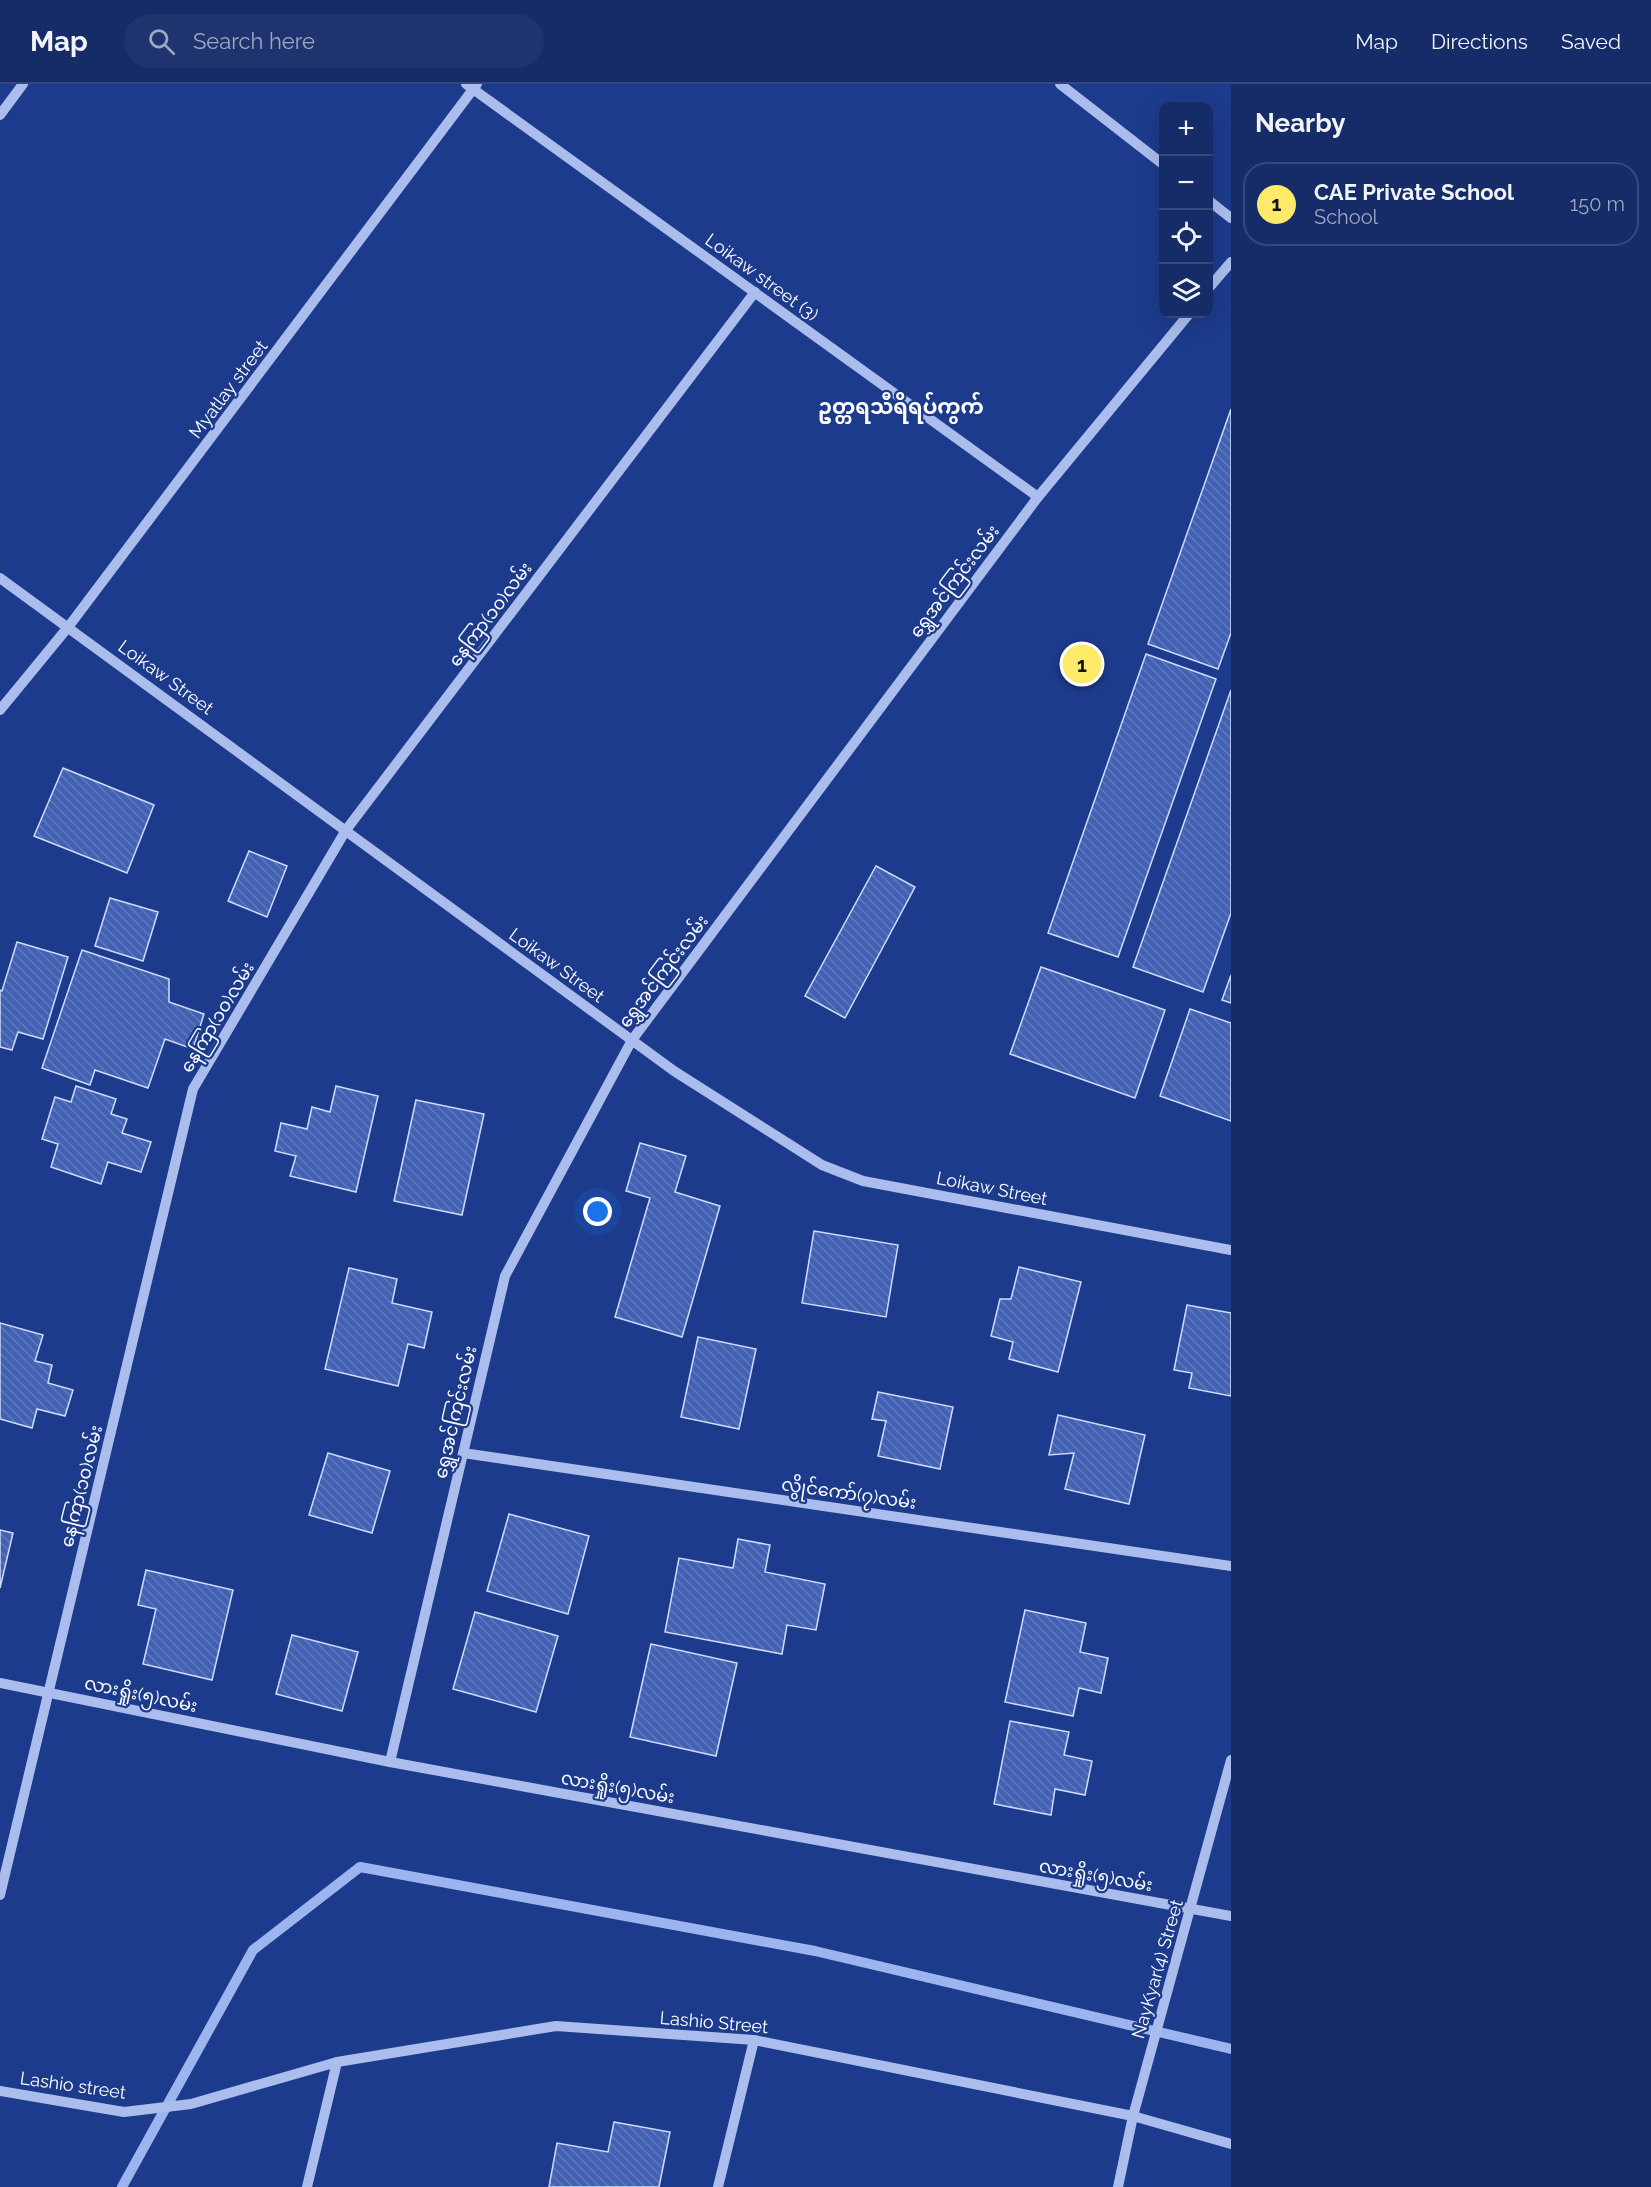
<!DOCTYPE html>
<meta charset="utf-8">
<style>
body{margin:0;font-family:Raleway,"Noto Sans Myanmar",sans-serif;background:#1f346f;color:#f1f3f6}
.controls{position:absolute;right:18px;top:18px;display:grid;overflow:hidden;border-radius:12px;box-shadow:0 6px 24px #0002}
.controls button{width:54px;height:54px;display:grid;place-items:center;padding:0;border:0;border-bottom:2px solid #35487d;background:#162c69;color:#f1f3f6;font:30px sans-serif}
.you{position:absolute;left:598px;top:1128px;width:21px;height:21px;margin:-15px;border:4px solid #fff;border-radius:50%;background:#1a73e8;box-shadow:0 0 0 9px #1a73e833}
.badge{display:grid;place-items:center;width:39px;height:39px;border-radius:50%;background:#fcea68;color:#111;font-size:20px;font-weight:700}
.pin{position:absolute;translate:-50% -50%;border:3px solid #fff;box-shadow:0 2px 6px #0006}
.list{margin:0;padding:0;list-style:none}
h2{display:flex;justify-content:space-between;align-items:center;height:78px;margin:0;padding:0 24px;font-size:26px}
h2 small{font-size:20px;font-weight:400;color:#9ea7c0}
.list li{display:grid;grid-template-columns:39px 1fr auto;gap:18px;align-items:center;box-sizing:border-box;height:84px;margin:0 12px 12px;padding:0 12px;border:2px solid #35487d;border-radius:24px}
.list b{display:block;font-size:22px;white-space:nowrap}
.list p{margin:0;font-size:20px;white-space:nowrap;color:#9ea7c0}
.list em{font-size:20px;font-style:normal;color:#9ea7c0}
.icon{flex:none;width:33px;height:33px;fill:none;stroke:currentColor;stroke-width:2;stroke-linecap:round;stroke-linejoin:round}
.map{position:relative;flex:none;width:1231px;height:2103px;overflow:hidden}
header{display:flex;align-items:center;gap:36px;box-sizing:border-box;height:84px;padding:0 30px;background:#162c69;border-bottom:2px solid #35487d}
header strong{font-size:28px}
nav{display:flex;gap:33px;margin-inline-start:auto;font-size:21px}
.search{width:420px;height:54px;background:#1f346f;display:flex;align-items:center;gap:15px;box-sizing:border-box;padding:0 21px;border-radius:33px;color:#9ea7c0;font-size:22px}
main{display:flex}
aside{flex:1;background:#162c69}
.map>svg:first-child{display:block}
</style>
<header>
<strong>Map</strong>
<div class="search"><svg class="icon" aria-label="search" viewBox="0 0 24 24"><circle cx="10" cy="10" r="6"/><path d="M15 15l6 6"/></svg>Search here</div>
<nav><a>Map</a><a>Directions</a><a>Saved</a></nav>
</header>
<main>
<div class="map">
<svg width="1231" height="2103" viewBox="0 0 1231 2103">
<defs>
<pattern id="building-back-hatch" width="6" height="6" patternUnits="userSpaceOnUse" patternTransform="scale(1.5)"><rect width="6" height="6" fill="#4261b2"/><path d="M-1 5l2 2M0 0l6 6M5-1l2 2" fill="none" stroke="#5e79be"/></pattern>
</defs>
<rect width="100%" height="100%" fill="#1d3b8c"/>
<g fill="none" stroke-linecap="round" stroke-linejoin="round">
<polyline stroke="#9db5ee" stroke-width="10" points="122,2103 253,1866 360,1783 815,1867 1231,1965"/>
</g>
<g fill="url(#building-back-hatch)" stroke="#cfdbf9" stroke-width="1.5">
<polygon points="1231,325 1231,549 1218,585 1148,560"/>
<polygon points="1146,570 1216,595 1118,873 1048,849"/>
<polygon points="1231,606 1231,829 1203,908 1133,883"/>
<polygon points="63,684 154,721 127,789 34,752"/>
<polygon points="249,767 287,782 267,833 228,817"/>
<polygon points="876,782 915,803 845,934 805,912"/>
<polygon points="110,814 158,828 143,877 95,862"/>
<polygon points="17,858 68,873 43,955 18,948 12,966 0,963 0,906 2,907"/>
<polygon points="82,866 169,895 169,918 204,930 193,965 165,955 148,1004 95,986 90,1001 42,984"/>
<polygon points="1041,883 1165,926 1135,1014 1010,970"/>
<polygon points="1231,891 1231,919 1222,916"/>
<polygon points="1190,925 1231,939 1231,1037 1160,1012"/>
<polygon points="76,1002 116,1015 111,1030 127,1035 122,1049 151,1058 141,1088 108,1078 101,1100 51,1083 58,1060 42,1055 55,1013 71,1018"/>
<polygon points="336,1002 378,1012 356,1108 290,1092 296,1072 275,1067 281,1039 307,1045 312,1023 330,1028"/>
<polygon points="416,1016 484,1030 462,1131 394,1117"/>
<polygon points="640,1059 686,1072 675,1108 720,1122 682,1253 615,1233 650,1114 626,1107"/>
<polygon points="814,1147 898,1161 886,1233 802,1219"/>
<polygon points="1019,1183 1081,1198 1058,1288 1009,1275 1013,1258 991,1252 1000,1215 1011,1215"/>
<polygon points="349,1184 397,1195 392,1219 432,1228 424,1264 408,1260 398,1302 325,1285"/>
<polygon points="1187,1221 1231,1229 1231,1312 1189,1304 1192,1289 1174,1286"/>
<polygon points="0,1239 43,1251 35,1277 52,1281 48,1299 73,1306 65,1332 37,1325 32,1344 0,1335"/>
<polygon points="698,1253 756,1265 739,1345 681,1333"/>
<polygon points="878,1308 953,1323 940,1385 878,1372 886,1337 872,1335"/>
<polygon points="1058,1331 1145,1351 1129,1420 1065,1405 1074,1369 1049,1371"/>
<polygon points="328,1369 390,1387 372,1449 309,1431"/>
<polygon points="509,1430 589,1452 568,1530 487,1507"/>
<polygon points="0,1446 13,1449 0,1504"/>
<polygon points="738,1455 770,1461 765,1488 825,1500 816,1546 787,1541 782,1570 665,1548 679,1474 733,1484"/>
<polygon points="146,1486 233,1506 212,1596 143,1580 156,1525 138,1521"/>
<polygon points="1025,1526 1086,1539 1080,1568 1108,1574 1101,1609 1079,1604 1073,1632 1005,1618"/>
<polygon points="475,1528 558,1552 536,1628 453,1605"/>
<polygon points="292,1551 358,1568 342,1627 276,1610"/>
<polygon points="651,1560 737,1579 716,1672 630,1653"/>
<polygon points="1010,1637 1069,1648 1064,1671 1092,1677 1085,1711 1055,1705 1051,1731 994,1720"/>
<polygon points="614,2038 670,2048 659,2103 549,2103 557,2059 608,2068"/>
</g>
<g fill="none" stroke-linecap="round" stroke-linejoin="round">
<g stroke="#aabdec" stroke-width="10">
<polyline points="466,0 1038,413"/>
<polyline points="1060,0 1164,81"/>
<polyline points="0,31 23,0"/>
<polyline points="1208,116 1231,134"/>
<polyline points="1208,205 1231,178"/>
<polyline points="0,494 674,987 822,1081 863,1097 1231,1166"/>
<polyline points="0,626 69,542 477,0"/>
<polyline points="463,1369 1231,1482"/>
<polyline points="0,1599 390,1678 1231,1832"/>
<polyline points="390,1678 505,1192 632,956 1038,413 1189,230"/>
<polyline points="0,1811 193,1005 346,746 755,208"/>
<polyline points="0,2007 124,2028 191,2020 337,1978 556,1942 754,1956 1133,2032 1231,2060"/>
<polyline points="307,2103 337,1978"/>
<polyline points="718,2103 754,1956"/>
<polyline points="1118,2103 1133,2032 1231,1676"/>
</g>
</g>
<g text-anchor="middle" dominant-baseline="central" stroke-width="4.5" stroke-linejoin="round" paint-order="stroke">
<g font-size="18" fill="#fff" stroke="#1d3b8c">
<text transform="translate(762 193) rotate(36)">Loikaw street (3)</text>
<text transform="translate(228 305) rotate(-53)">Myatlay street</text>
<text transform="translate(954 497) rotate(-53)">ရွှေအင်ကြင်းလမ်း</text>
<text transform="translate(490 530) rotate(-53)">နေကြာ(၁၀)လမ်း</text>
<text transform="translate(166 593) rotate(36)">Loikaw Street</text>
<text transform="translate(557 881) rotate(36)">Loikaw Street</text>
<text transform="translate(663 887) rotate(-53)">ရွှေအင်ကြင်းလမ်း</text>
<text transform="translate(217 933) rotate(-59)">နေကြာ(၁၀)လမ်း</text>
<text transform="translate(992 1104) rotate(11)">Loikaw Street</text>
<text transform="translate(455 1328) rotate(-77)">ရွှေအင်ကြင်းလမ်း</text>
<text transform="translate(81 1402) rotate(-76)">နေကြာ(၁၀)လမ်း</text>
<text transform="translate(849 1409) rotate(8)">လွိုင်ကော်(၇)လမ်း</text>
<text transform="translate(141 1610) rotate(12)">လားရှိုး(၅)လမ်း</text>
<text transform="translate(618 1703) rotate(10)">လားရှိုး(၅)လမ်း</text>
<text transform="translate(1096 1791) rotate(10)">လားရှိုး(၅)လမ်း</text>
<text transform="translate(1157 1885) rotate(-74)">NayKyar(4) Street</text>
<text transform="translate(714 1938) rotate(5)">Lashio Street</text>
<text transform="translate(73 2001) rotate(8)">Lashio street</text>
</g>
<g font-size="21" font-weight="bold" fill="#fff" stroke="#1d3b8c">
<text x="901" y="322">ဥတ္တရသီရိရပ်ကွက်</text>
</g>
</g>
</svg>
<div class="controls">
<button>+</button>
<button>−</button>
<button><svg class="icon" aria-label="locate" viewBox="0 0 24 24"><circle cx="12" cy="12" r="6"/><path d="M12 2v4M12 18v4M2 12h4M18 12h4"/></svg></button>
<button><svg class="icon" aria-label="layers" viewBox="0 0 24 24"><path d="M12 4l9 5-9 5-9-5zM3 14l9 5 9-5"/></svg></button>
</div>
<div class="you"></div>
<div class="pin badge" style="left:1082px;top:580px">1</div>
</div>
<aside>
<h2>Nearby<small></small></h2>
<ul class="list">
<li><span class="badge">1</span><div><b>CAE Private School</b><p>School</p></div><em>150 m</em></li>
</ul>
</aside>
</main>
